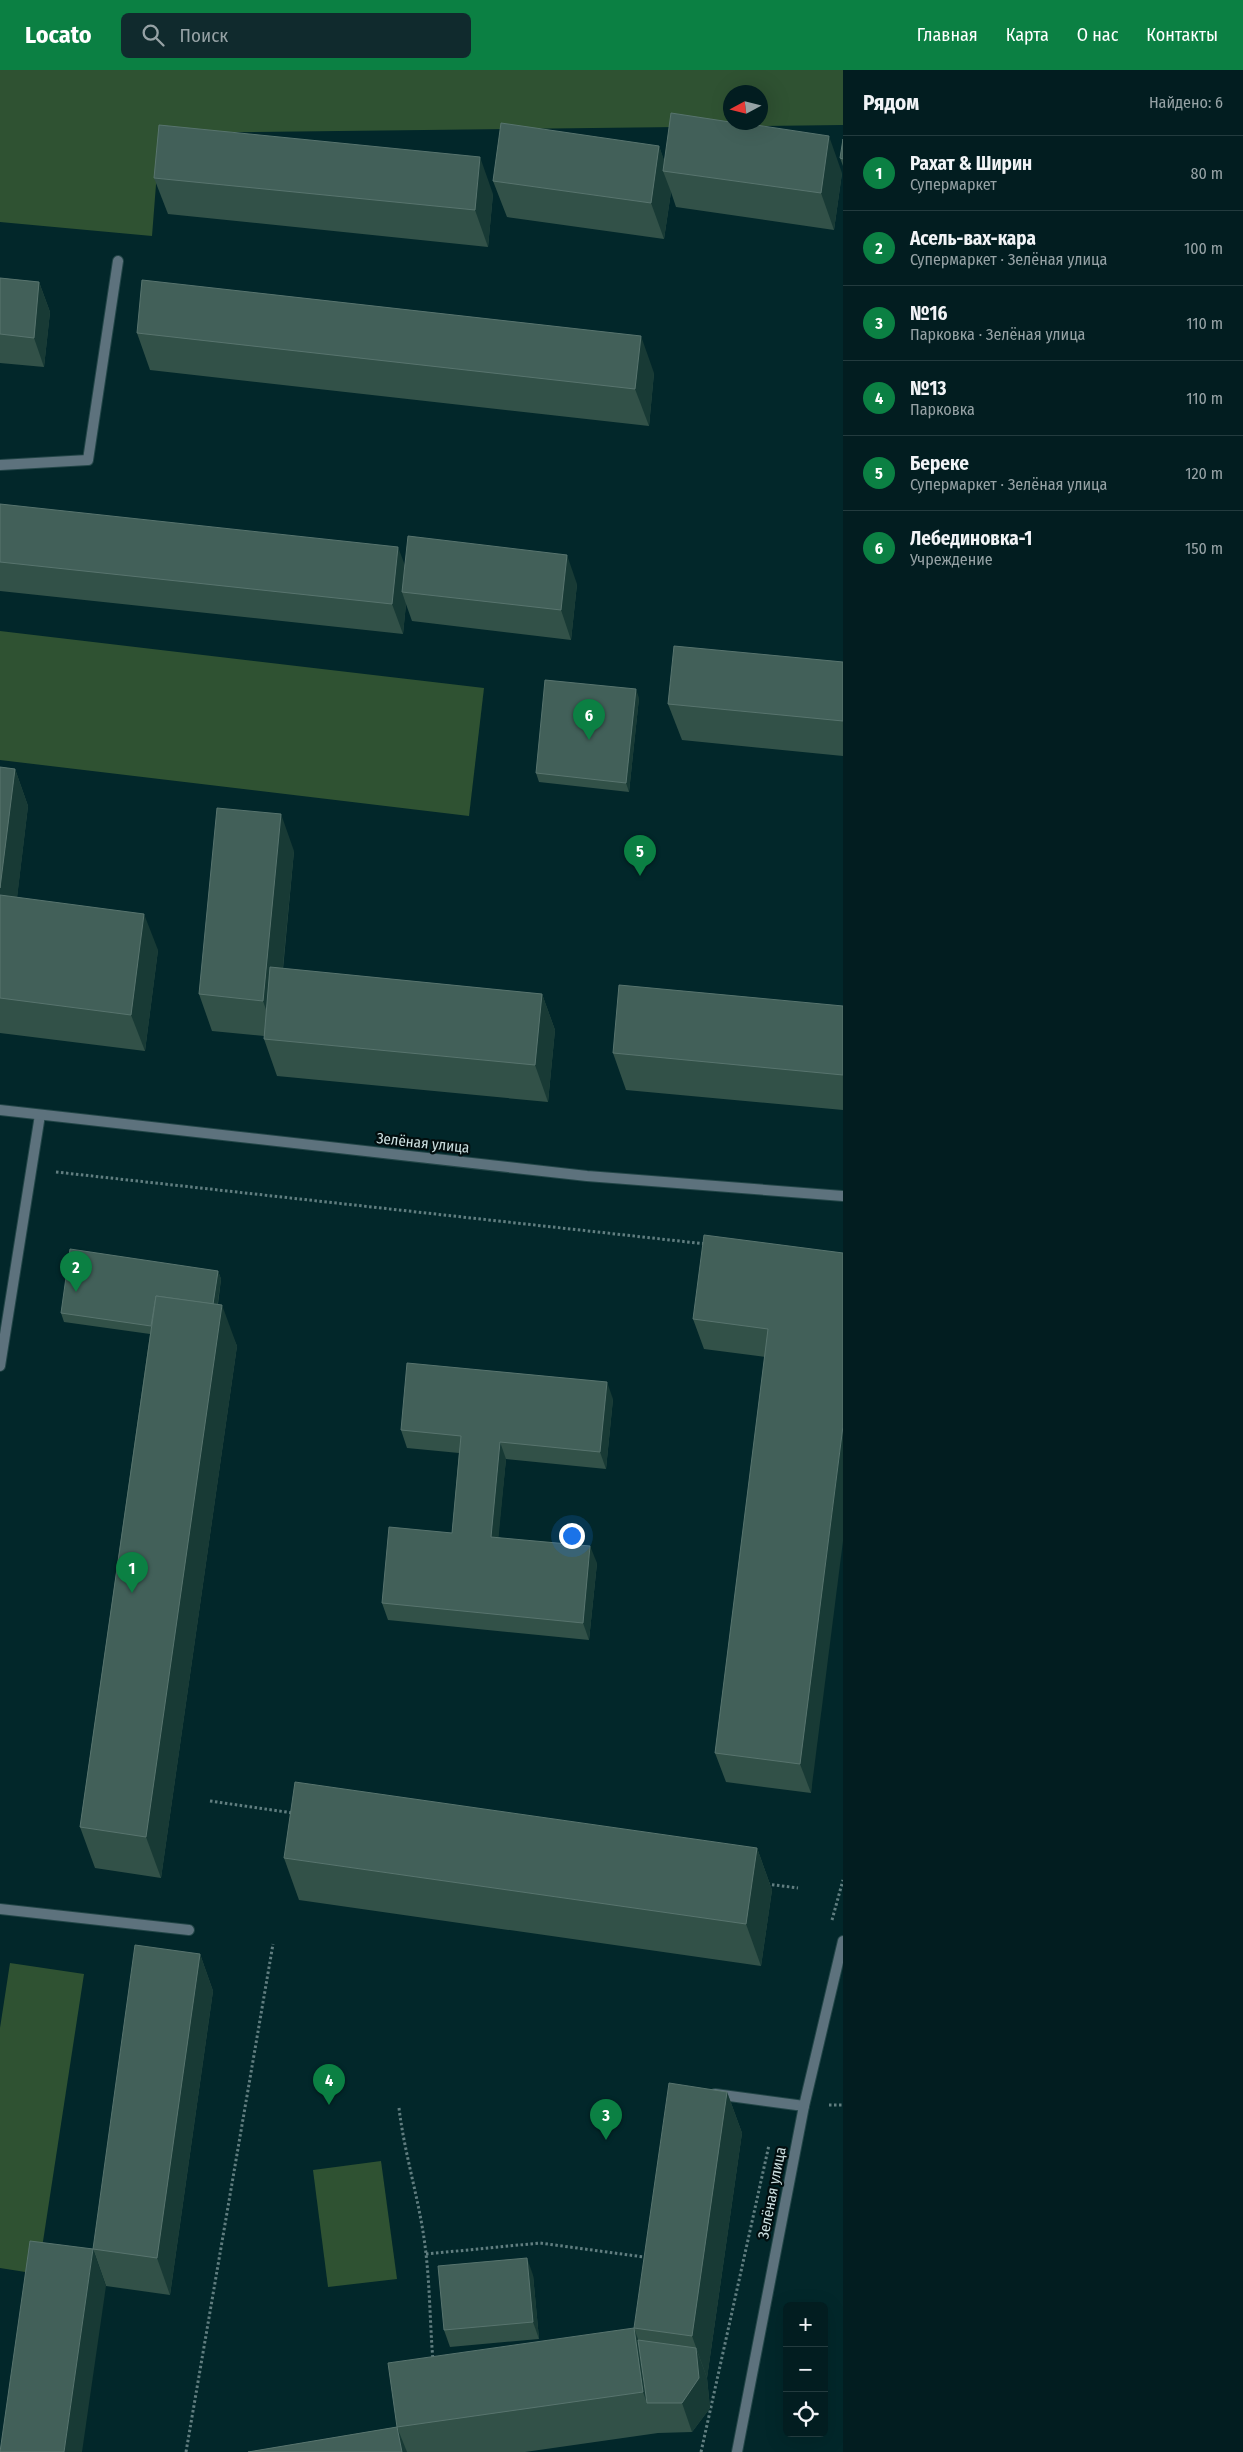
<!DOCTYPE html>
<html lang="ru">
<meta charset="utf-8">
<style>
body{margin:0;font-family:"Fira Sans Condensed",sans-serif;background:#102a2d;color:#f1f3f6}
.controls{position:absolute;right:15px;bottom:15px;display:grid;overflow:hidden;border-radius:8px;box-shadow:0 5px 20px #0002}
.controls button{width:45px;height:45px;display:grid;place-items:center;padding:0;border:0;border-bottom:1px solid #233b3e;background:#021d20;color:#f1f3f6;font:25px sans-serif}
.compass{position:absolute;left:723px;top:15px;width:45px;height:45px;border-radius:50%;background:#021d20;box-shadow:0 5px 20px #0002;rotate:263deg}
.you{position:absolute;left:571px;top:1465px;width:18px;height:18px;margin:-12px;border:4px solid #fff;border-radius:50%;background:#1a73e8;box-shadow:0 0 0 8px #1a73e833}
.badge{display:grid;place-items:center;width:32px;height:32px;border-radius:50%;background:#0b8043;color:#fff;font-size:16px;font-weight:700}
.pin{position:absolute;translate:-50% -41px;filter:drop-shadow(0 1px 2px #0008)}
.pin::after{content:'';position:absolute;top:26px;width:18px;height:15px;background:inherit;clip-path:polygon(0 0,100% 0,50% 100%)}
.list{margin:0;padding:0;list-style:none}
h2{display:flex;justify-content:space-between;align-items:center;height:65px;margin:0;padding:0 20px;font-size:21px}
h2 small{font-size:16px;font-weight:400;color:#96a2a5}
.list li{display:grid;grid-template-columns:32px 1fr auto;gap:15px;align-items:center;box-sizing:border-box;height:75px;padding:0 20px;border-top:1px solid #233b3e}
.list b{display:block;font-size:19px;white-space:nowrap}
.list p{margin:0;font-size:16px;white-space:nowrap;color:#96a2a5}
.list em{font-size:16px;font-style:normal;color:#96a2a5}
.icon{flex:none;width:28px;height:28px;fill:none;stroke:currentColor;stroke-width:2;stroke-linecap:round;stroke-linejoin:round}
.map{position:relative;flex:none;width:843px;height:2382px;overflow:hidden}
header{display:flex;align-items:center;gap:30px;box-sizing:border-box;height:70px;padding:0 25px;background:#0b8043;color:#fff}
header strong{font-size:24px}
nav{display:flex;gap:28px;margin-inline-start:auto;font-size:18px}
.search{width:350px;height:45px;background:#102a2d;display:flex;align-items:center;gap:12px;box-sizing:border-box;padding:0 18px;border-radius:8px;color:#96a2a5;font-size:19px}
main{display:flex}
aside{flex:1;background:#021d20}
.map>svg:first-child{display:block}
</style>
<header>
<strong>Locato</strong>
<div class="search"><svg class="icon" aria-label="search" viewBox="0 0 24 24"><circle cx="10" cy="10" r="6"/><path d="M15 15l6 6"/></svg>Поиск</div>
<nav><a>Главная</a><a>Карта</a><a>О нас</a><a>Контакты</a></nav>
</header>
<main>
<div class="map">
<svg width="843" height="2382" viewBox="0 0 843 2382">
<rect width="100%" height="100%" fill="#02272a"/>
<g fill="#2f5232" fill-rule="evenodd">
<path d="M0,0H843V55L160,63L152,166L0,152ZM730,22H760V52H730Z"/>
<polygon points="0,561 484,618 469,746 0,690"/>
<polygon points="10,1893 84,1904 38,2204 0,2198 0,1958"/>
<polygon points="381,2091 397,2209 328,2217 313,2100"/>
</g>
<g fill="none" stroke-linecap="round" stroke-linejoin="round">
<defs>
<g id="service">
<polyline points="0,395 88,390 118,191"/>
<polyline points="0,1296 40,1045"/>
<polyline points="0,1839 189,1860"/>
<polyline points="715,2024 804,2036"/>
</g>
<g id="minor">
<polyline points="0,1040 587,1106 843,1126"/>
<polyline points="737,2382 804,2036 843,1871"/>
</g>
</defs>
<use href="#service" stroke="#224547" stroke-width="12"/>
<use href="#minor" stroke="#224547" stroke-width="12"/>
<g stroke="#617e80" stroke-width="3" stroke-dasharray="2.5 2.5" stroke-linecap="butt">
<polyline points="56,1102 706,1174"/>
<polyline points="210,1731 293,1743"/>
<polyline points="767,1814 798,1818"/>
<polyline points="832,1850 843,1810"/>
<polyline points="829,2035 843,2035"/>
<path d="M399,2038C405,2088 421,2135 426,2184C430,2219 430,2255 433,2291"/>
<polyline points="426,2184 540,2173 644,2187"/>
<polyline points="186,2382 273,1874"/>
<polyline points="701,2382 769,2075"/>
</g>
<use href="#service" stroke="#5d727d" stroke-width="10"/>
<use href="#minor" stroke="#5d727d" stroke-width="10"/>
</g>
<g fill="#325148">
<polygon points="843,69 843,96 840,88"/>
<polygon points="659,76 664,91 842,103 834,160 676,137 671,122 664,169 507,147 493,111"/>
<polygon points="154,108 493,124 488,177 168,144"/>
<polygon points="0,208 39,212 50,242 44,297 0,293"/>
<polygon points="137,263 654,303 649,356 150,300"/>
<polygon points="0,434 405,495 577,514 571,570 412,551 406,534 403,564 0,521"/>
<polygon points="843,592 843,686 682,670 668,634"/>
<polygon points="639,628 629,722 539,712 536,703"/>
<polygon points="0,697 15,699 28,736 17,827 158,880 145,981 0,963"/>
<polygon points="294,781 283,899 542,924 555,960 548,1032 277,1006 264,969 264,966 212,961 199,924"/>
<polygon points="843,936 843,1040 626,1020 613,983"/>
<polygon points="843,1183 811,1723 726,1712 715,1683 765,1287 704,1279 693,1249"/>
<polygon points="218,1201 221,1209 218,1234 237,1276 161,1808 95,1798 80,1757 150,1264 64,1252 61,1243"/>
<polygon points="613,1329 606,1399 506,1389 498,1467 597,1493 589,1570 388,1550 382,1533 452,1463 459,1383 407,1378 401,1360"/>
<polygon points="757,1778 772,1820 761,1896 299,1830 284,1788"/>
<polygon points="200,1884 213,1921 170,2225 106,2216 93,2179"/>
<polygon points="727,2022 742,2063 707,2308 710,2338 692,2362 658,2363 525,2382 248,2382 397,2357 634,2258"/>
<polygon points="533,2205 539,2269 450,2277 444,2260"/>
</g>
<g fill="#183a35">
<polygon points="829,66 842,103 834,160 821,123"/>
<polygon points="659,76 668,101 663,101 671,122 664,169 651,133"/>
<polygon points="480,87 493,124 488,177 475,140"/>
<polygon points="39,212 50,242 44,297 34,268"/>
<polygon points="641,266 654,303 649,356 635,319"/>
<polygon points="398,477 409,506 402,522 406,534 403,564 392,534"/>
<polygon points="567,485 577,514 571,570 561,540"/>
<polygon points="636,619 639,628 629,722 626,713"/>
<polygon points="15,699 28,736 13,862 0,827 0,818"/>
<polygon points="281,744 294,781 276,968 263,931"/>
<polygon points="144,844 158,880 145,981 131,945"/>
<polygon points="542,924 555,960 548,1032 535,995"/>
<polygon points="218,1201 221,1209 212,1273 209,1264"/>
<polygon points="222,1235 237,1276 161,1808 146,1767"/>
<polygon points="607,1312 613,1329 606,1399 600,1382"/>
<polygon points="843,1356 843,1471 811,1723 800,1694"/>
<polygon points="500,1372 506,1389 497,1484 491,1467"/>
<polygon points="590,1476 597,1493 589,1570 583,1553"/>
<polygon points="757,1778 772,1820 761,1896 746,1854"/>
<polygon points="200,1884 213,1921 170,2225 157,2188"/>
<polygon points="727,2022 742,2063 707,2308 692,2266"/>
<polygon points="93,2179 106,2216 82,2382 64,2382"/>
<polygon points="527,2188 533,2205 539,2269 533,2252"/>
<polygon points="634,2258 649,2299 647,2333 643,2322"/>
<polygon points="696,2278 707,2308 710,2338 692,2362 682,2333"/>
<polygon points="397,2357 407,2382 402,2382"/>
</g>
<g fill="#426059" stroke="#58746e">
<polygon points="671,43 730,52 736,52 829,66 821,123 663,101"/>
<polygon points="501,53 659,76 651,133 493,111"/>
<polygon points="159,55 480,87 475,140 154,108"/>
<polygon points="843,69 843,89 840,88"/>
<polygon points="0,208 39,212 34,268 0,264"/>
<polygon points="142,210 641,266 635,319 137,263"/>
<polygon points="0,434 398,477 392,534 0,492"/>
<polygon points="408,466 567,485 561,540 402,522"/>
<polygon points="674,576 843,592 843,651 668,634"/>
<polygon points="545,610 636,619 626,713 536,703"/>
<polygon points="0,697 15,699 0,818"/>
<polygon points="217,738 281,744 263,931 199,924"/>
<polygon points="0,825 144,844 131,945 0,928"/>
<polygon points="270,897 542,924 535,995 264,969"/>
<polygon points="619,915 843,936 843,1005 613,983"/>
<polygon points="704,1165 843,1183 843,1356 800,1694 715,1683 768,1259 693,1249"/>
<polygon points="70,1179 218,1201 213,1234 156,1226 151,1256 61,1243"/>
<polygon points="156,1226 222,1235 146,1767 80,1757"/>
<polygon points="407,1293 607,1312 600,1382 500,1372 491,1467 590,1476 583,1553 382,1533 389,1457 452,1463 461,1366 401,1360"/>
<polygon points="295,1712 757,1778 746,1854 284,1788"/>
<polygon points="135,1875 200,1884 157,2188 93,2179 64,2382 0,2382 30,2171 93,2179"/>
<polygon points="669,2013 727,2022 692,2266 634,2258"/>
<polygon points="527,2188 533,2252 444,2260 438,2196"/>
<polygon points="634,2258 643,2322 397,2357 388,2293"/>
<polygon points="638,2270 696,2278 699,2308 682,2333 647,2333"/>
<polygon points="397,2357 402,2382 248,2382"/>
</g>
<g text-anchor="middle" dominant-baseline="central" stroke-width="4.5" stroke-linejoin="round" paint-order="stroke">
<g font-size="15" fill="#cde0e1" stroke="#020e0f">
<text transform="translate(423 1073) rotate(6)">Зелёная улица</text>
<text transform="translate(772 2123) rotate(-79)">Зелёная улица</text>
</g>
</g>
</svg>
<div class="controls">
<button>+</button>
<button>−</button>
<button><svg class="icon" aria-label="locate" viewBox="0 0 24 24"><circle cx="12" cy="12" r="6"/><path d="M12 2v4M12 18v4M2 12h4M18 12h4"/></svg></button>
</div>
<svg class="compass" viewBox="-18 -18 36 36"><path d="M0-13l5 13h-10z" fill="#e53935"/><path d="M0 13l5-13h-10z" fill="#96a2a5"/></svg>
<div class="you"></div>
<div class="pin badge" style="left:132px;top:1523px">1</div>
<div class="pin badge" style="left:76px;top:1222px">2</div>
<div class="pin badge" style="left:606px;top:2070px">3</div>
<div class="pin badge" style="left:329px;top:2035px">4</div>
<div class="pin badge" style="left:640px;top:806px">5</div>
<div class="pin badge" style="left:589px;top:670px">6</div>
</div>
<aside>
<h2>Рядом<small>Найдено: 6</small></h2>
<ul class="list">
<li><span class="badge">1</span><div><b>Рахат &amp; Ширин</b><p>Супермаркет</p></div><em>80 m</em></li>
<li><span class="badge">2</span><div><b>Асель-вах-кара</b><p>Супермаркет · Зелёная улица</p></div><em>100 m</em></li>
<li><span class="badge">3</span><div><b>№16</b><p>Парковка · Зелёная улица</p></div><em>110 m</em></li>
<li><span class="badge">4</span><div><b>№13</b><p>Парковка</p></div><em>110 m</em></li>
<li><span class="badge">5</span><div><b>Береке</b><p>Супермаркет · Зелёная улица</p></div><em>120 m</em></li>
<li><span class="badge">6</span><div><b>Лебединовка-1</b><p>Учреждение</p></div><em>150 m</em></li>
</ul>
</aside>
</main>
